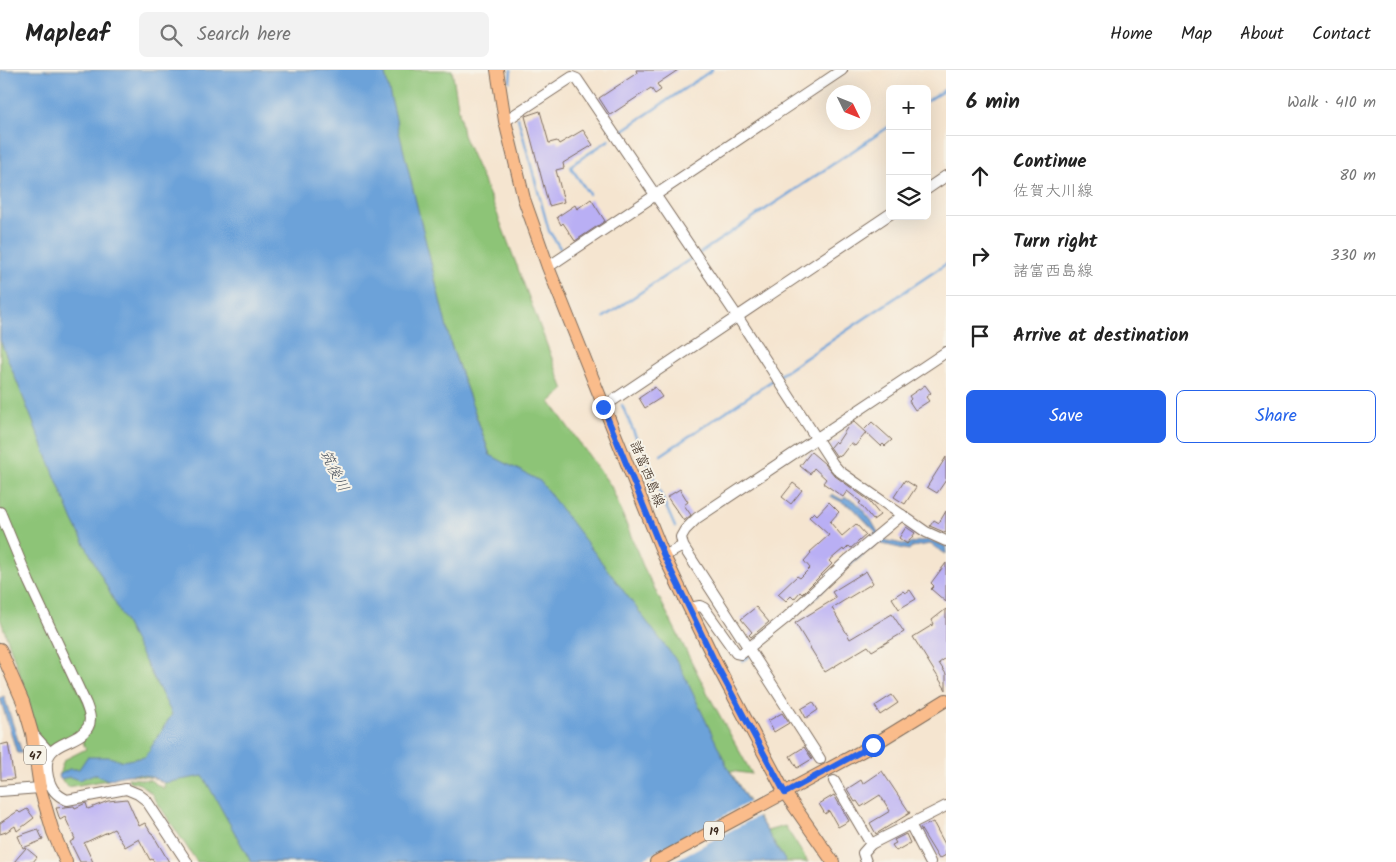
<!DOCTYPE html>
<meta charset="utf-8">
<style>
body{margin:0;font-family:Kalam,"Klee One",sans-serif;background:#f2f2f2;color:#222}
.controls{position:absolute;right:15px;top:15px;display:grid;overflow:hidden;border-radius:8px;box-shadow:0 5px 20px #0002}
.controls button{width:45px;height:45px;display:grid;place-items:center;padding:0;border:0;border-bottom:1px solid #e0e0e0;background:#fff;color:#222;font:25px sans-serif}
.compass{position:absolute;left:826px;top:15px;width:45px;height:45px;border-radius:50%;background:#fff;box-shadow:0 5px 20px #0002;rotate:133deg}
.stop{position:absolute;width:15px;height:15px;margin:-11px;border:4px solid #2563eb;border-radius:50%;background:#fff}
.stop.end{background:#2563eb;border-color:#fff;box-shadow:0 1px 5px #0008}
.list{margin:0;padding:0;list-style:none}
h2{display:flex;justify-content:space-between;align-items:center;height:65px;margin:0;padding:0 20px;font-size:21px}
h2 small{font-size:16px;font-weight:400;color:#767676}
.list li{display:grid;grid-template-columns:32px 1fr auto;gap:15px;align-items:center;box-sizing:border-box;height:80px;padding:0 20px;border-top:1px solid #e0e0e0}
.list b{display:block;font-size:19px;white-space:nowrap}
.list p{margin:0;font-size:16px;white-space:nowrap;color:#767676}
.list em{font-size:16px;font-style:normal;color:#767676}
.actions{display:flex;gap:10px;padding:15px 20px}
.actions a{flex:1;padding:11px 0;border:1px solid #2563eb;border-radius:8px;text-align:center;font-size:18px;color:#2563eb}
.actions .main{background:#2563eb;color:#fff}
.icon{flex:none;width:28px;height:28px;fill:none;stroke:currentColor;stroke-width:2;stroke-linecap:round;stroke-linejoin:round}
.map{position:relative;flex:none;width:946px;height:792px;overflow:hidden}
header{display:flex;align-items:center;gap:30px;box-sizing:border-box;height:70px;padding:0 25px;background:#fff;border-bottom:1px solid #e0e0e0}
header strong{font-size:24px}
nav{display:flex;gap:28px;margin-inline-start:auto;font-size:18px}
.search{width:350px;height:45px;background:#f2f2f2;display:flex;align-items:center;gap:12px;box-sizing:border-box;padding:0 18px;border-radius:8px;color:#767676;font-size:19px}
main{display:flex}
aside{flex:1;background:#fff}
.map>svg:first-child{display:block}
</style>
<header>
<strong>Mapleaf</strong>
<div class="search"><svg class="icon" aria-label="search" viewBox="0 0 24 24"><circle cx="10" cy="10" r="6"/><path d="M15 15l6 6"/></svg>Search here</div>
<nav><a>Home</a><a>Map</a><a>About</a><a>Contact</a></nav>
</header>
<main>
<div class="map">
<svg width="946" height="792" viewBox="0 0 946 792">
<rect width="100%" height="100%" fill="#f7f3e8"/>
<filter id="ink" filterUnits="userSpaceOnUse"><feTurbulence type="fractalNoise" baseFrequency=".02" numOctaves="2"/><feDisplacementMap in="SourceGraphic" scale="10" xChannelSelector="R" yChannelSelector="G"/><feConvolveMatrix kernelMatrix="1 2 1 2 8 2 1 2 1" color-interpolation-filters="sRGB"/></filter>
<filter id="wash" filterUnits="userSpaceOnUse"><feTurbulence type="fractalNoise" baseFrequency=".0096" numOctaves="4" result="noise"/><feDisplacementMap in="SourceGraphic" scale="20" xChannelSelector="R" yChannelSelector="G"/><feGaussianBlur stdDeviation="1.12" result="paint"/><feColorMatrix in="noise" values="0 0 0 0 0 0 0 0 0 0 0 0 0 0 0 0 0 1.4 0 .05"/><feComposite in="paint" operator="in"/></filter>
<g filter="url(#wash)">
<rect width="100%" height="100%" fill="#f5e5d0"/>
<g fill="#8dc477" stroke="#64774a">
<polygon points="361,0 452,0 463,65 495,138 564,320 550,332 611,416 643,496 708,624 752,704 730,701 767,761 785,756 808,792 770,792 490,385 451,275"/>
<path d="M0,206L213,666L297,792H197L151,723L140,714L129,711L128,708L150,710L164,719V713L155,708L125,704L108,710L68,717C57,706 59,704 64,690L86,679L81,668L92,658L0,438Z"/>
<polygon points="0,448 87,639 88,653 79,662 49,678 37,666 27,625 0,548"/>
</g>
<g fill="#6ca2d9" stroke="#54667c">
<path d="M0,0H384L451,275L490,385L540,411L679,594L729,700L786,792H251L203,706L164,713C144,701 128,703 108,710L94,704L79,710L70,707L60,709L59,705L69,699H79L87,687H109L122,691L145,687L172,644L73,451L0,270Z"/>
<polygon points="832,424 843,430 845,427 856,432 871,450 880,466 888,471 907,475 919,471 929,470 945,476 946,484 930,474 912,477 909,480 878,473 850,496 793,549 791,548 876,462 853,438 830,426"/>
<polygon points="4,626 22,683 17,683 0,628"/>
</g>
<polygon fill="#f5e5d0" points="751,731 760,745 672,792 638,792"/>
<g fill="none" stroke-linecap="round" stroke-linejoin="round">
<g stroke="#6ca2d9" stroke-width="2.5">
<polyline points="510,11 511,0"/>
<polyline points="927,31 946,19"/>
<polyline points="518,48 549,161 560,178"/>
<polyline points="622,61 712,0"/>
<polyline points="589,124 570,96 609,70"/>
<polyline points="700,183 890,56"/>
<polyline points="604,247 692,188"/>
<polyline points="780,305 946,194"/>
<polyline points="622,335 675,457"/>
<polyline points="661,385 773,310"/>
<polyline points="757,580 772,565"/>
<polyline points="743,591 749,586"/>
</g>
</g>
<g id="blocks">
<g fill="#b9aff4">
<polygon points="636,0 678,0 657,14 661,20 655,24 651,18 610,45 599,28 637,3"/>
<polygon points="540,41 549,73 557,71 559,74 583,60 593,75 563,93 564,98 556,100 564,132 549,136 525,46"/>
<polygon points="591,129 605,151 575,171 563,153 561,155 557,147 575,135 577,139"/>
<polygon points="925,315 931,323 926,327 929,331 915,340 909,331 911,329 909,326"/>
<polygon points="655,317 662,327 645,338 639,328"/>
<polygon points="854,352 866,363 855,376 851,373 841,386 838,385 837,387 830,377 835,371 837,373 847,358 846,357"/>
<polygon points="872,352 892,370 885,376 883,374 881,376 864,360"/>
<polygon points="811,382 825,394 835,406 867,429 880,445 873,450 859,433 861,432 847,421 843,427 823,413 826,409 814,398 810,404 800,396"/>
<polygon points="946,387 946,410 937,423 927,417"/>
<polygon points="905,410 916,417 905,434 894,427"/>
<polygon points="793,413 802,420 791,434 782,427"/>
<polygon points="680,419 688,432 684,435 691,445 684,451 667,427"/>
<polygon points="829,432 839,442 830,452 842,466 856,454 866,465 851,478 849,476 844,481 843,479 829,491 832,494 802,524 800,522 794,529 791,526 786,531 778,524 797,506 800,508 810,498 804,491 811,483 810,482 829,465 809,447 814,442 817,445"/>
<polygon points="946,441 946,463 930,456 934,450 939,453"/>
<polygon points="906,457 915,463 907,474 899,468"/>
<polygon points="946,493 946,532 931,519 934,516 931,513"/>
<polygon points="866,501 873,513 832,538 850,569 892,544 904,562 872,581 868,576 825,602 795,553 836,528 832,522"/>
<polygon points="910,520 916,529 899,539 892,528 903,521 905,523"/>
<polygon points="756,537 769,552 751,567 749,565 752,562 741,549"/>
<polygon points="946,539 946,588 939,593 946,604 946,620 913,567 934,554 932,550"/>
<polygon points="892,625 898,633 880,645 875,636"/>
<polygon points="813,632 818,640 806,648 801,639"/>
<polygon points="782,643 789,653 774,662 768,651"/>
<polygon points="8,673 14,709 1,710 0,675"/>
<polygon points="804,677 812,689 797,698 790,686"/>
<polygon points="882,701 910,743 876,764 870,753 890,741 880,725 861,737 857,731 855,732 847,719 861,710 863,714"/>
<polygon points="834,725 849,751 838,757 829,741 825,744 819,734"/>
<polygon points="127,729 139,756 145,753 151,763 152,763 169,792 154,792 152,789 150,790 139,769 125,777 114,759 84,773 93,792 80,792 70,772 75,769 65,747 60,750 56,738 74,736 75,738 86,733 88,739 108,731"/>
<polygon points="27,739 34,748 17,761 15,756 6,762 0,764 0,753 18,741 20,743"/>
<polygon points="933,752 946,776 946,785 939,789 920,758"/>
<polygon points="38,759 43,770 23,778 18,766"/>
<polygon points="906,764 910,773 896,781 892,775 896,773 894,770"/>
<polygon points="26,778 37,787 33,792 14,792"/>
</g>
</g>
</g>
<g filter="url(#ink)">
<use href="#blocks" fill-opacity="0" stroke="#7c6b5c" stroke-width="1"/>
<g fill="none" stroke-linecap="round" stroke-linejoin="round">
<defs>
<g id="minor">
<polyline points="505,51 572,7 577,9 737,246 833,394 839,401 926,462 946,471"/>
<polyline points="927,119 946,106"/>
<polyline points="548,197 842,0"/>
<polyline points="603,337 890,144"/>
<path d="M0,442L29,512L86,634C89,642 92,650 88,657C75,678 40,668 48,707C51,719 56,725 67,730L126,719L138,724L146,730L187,792"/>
<polyline points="664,486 683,476"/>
<polyline points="689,538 700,536 704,538 736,583 741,584 786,548 849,489 902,445"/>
<polyline points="32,663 50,683"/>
<polyline points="820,689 683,476 681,467 685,460 697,448 946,282"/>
<polyline points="834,711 871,774"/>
<polyline points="0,721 40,718"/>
<polyline points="910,754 930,792"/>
<polyline points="866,792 863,783 871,774 946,736"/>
</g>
<g id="major">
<polyline points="497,0 505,51 524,129 548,197 664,486 717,595 785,723 833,792"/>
<polyline points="0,579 23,632 32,663 40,718 53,762 66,792"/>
<polyline points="656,792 873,675 946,630"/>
</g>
</defs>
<use href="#minor" stroke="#7c6b5c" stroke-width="12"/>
<use href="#major" stroke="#7c6b5c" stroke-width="14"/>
<use href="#minor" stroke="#fff" stroke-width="10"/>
<use href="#major" stroke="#fabc8b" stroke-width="12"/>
</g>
</g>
<g fill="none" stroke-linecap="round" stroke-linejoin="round" filter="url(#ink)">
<polyline stroke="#2563eb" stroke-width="6" points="603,337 664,486 717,596 785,723 873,675"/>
</g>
<g text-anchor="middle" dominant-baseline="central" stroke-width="4" stroke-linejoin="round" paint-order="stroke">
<g fill="#f7f3e8" stroke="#73665b" stroke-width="1">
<rect x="24" y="675.5" width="22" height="19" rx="4"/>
<rect x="704" y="751.5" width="20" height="19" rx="4"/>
</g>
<g font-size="12" font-weight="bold" fill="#3b2a1e">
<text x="35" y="685">47</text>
<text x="714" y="761">19</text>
</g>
<g font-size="14" fill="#3b2a1e" stroke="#f7f3e8">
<text transform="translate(647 404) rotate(68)">諸富西島線</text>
</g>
<g font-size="15" font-style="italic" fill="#4c545f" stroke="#f7f3e8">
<text transform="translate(334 401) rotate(63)">筑後川</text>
</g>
</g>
</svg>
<div class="controls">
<button>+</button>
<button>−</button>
<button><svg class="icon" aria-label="layers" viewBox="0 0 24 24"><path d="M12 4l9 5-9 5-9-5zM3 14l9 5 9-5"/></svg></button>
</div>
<svg class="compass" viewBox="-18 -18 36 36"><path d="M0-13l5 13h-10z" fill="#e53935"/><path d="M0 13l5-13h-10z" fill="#767676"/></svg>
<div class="stop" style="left:873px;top:675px"></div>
<div class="stop end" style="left:603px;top:337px"></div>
</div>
<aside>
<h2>6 min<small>Walk · 410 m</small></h2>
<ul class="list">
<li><svg class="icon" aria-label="ahead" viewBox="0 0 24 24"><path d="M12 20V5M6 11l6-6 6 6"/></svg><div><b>Continue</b><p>佐賀大川線</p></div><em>80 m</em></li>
<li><svg class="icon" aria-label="right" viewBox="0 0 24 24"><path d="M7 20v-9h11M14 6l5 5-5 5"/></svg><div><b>Turn right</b><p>諸富西島線</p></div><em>330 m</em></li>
<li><svg class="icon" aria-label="arrive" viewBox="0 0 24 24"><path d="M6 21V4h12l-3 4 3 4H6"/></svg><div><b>Arrive at destination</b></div></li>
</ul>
<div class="actions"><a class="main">Save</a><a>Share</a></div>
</aside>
</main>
